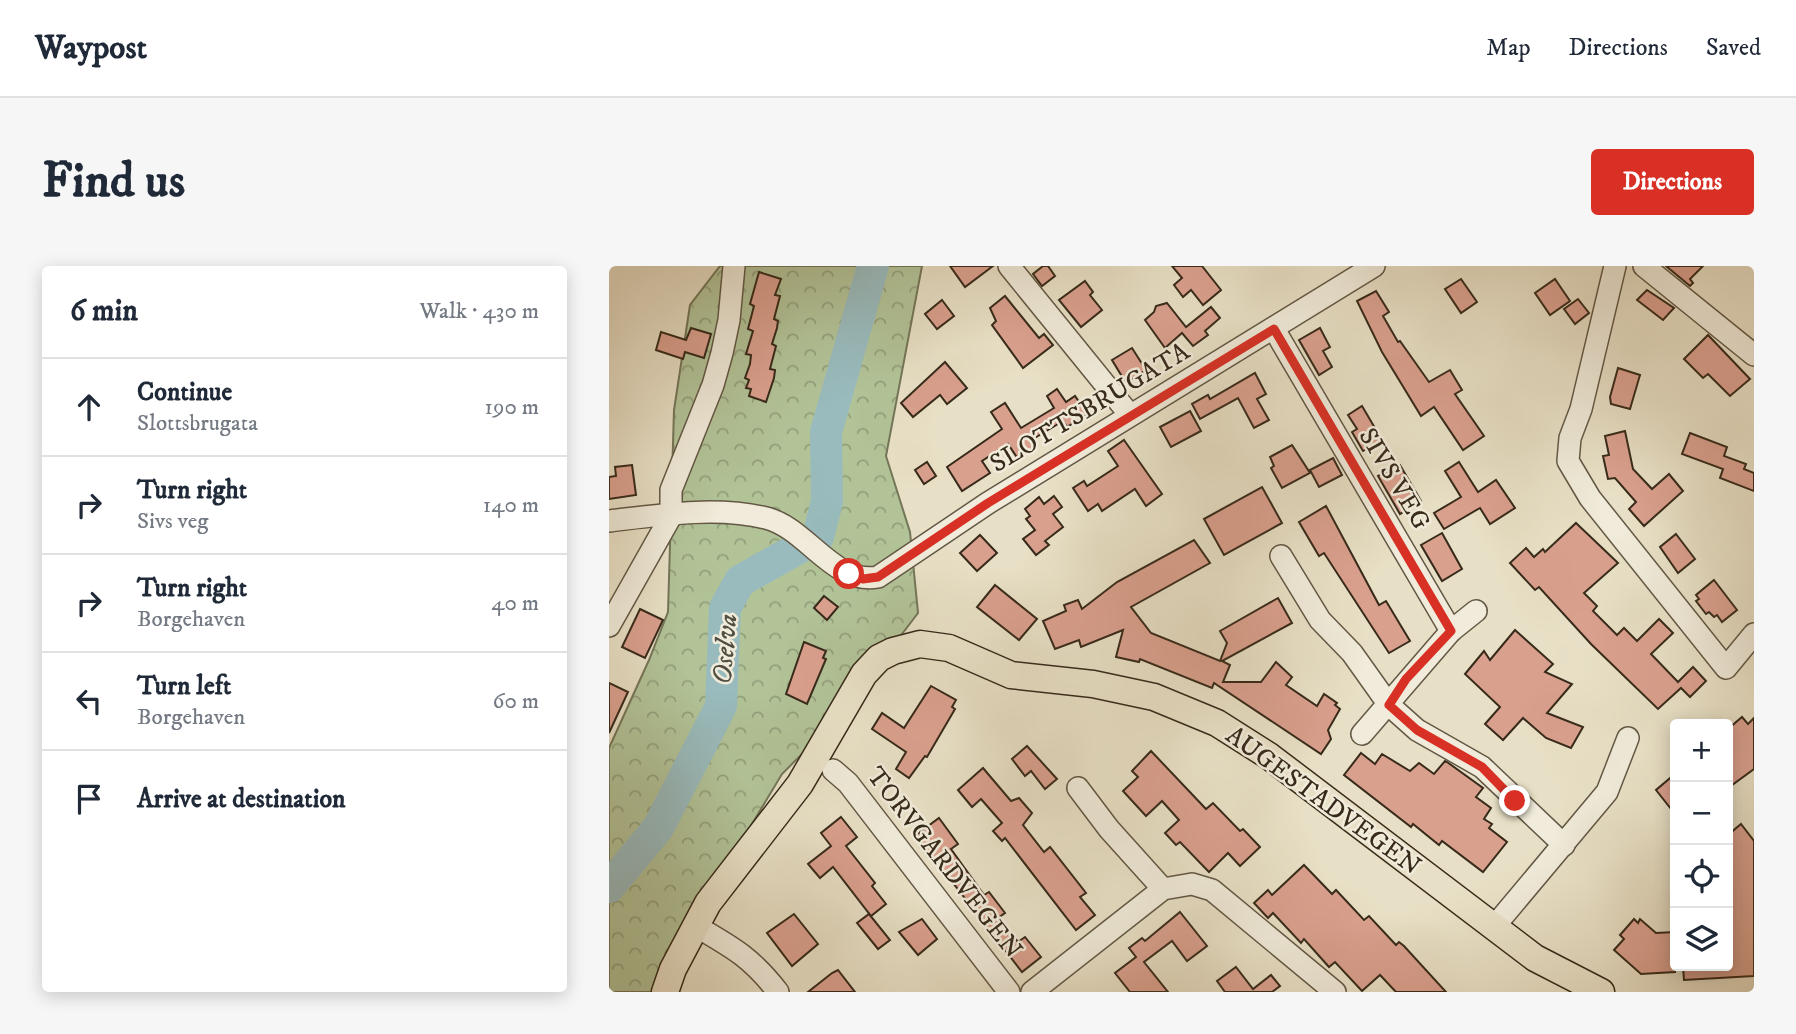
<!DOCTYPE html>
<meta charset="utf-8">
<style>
body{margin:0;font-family:"IM FELL DW Pica",serif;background:#f6f6f7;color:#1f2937}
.controls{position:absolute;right:21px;bottom:21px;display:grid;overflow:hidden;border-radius:7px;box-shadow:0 4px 18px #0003}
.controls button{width:63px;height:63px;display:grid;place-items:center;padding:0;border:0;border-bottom:2px solid #e0e1e3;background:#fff;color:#1f2937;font:35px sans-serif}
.stop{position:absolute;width:21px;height:21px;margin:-16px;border:5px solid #d93025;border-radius:50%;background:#fff}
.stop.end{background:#d93025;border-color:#fff;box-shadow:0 2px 7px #0008}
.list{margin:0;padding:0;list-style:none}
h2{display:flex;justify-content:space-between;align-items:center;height:91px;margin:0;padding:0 28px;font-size:30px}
h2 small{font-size:23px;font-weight:400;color:#747a83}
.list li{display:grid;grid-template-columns:46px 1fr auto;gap:21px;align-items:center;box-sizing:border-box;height:98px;padding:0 28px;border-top:2px solid #e0e1e3}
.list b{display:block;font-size:26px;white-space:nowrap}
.list p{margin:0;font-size:23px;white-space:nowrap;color:#747a83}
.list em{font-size:23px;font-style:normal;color:#747a83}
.icon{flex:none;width:38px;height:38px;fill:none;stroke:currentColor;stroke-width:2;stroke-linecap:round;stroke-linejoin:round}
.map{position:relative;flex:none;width:1145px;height:726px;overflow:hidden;border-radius:7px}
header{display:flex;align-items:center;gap:42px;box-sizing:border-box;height:98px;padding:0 35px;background:#fff;border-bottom:2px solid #e0e1e3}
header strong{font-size:33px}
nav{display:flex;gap:38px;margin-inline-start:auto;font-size:24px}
.intro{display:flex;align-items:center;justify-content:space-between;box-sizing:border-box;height:168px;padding:0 42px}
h1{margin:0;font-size:49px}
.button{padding:18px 32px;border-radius:7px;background:#d93025;color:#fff;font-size:24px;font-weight:700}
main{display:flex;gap:42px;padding:0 42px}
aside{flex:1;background:#fff;border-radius:7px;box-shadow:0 4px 18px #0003}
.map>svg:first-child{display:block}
</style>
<header>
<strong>Waypost</strong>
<nav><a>Map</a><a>Directions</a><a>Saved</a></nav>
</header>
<div class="intro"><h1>Find us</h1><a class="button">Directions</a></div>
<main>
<aside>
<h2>6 min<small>Walk · 430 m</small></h2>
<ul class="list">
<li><svg class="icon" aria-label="ahead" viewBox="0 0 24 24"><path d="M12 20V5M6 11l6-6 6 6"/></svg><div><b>Continue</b><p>Slottsbrugata</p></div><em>190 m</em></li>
<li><svg class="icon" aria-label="right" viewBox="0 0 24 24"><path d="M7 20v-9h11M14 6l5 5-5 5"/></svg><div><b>Turn right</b><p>Sivs veg</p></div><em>140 m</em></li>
<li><svg class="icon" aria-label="right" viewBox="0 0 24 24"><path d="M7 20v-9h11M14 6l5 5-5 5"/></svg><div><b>Turn right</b><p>Borgehaven</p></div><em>40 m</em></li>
<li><svg class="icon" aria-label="left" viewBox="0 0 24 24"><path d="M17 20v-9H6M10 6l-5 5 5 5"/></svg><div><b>Turn left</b><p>Borgehaven</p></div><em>60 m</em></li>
<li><svg class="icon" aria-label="arrive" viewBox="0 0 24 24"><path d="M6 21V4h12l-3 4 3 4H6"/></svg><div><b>Arrive at destination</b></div></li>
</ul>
</aside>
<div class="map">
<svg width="1145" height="726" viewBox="0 0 1145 726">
<defs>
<pattern id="forest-crowns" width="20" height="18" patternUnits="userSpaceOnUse" patternTransform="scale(1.75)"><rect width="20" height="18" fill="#b2c398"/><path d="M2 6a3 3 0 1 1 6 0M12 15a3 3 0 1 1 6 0" fill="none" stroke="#929f7b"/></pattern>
</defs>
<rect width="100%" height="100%" fill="#e8e0c6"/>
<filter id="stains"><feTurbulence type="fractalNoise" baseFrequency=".00286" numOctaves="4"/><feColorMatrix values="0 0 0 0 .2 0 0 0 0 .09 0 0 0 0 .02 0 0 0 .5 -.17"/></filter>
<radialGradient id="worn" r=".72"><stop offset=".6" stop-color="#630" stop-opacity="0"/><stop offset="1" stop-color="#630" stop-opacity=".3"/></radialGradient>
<polygon fill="url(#forest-crowns)" stroke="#747659" stroke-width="2" points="111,0 313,0 277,190 301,266 309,347 229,452 173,508 42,726 0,726 0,482 40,394 59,346 65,144 81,39"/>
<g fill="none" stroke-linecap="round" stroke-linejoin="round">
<polyline stroke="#99bbbd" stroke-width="32" points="0,621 49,562 112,440 116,342 131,315 209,271 218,235 217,166 264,0"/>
</g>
<g fill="#daa08e" stroke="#372a1a" stroke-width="2">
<polygon points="341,0 384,0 356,21"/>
<polygon points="434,0 439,0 446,10 433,20 424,8"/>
<polygon points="563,0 593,0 612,24 594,39 582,24 574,31 565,19 573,12"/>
<polygon points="1057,0 1094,0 1081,13 1084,17 1081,20"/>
<polygon points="150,6 172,13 166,29 171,30 165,53 169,55 168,62 163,78 167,80 161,103 166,104 165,112 157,136 140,130 142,123 137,122 140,114 136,112 141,98 142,89 137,88 144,65 139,63 145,40 141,38"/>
<polygon points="852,13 868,36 852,47 836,23"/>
<polygon points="946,13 961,35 941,49 926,27"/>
<polygon points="476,15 484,26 481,29 493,44 472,61 450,34"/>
<polygon points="1038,24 1065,42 1054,54 1028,34"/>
<polygon points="767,25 780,46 774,50 789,76 791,75 820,116 841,104 853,124 846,128 875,170 854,184 825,141 812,150 773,86 748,35"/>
<polygon points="396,30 430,72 435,68 444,79 414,102 383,59 387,55 381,42"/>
<polygon points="969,33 980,47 966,58 955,43"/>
<polygon points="333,34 345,50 328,63 316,48"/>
<polygon points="558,37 577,61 602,41 611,52 596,65 599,69 584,80 573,67 556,82 536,54 545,46 547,40"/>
<polygon points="82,62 102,68 95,92 76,86 74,93 47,84 52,66 77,74"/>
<polygon points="711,62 721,81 714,85 723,101 710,109 690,74"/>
<polygon points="1099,69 1141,113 1121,130 1099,108 1094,112 1075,93"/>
<polygon points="523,82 537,104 517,117 503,94"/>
<polygon points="336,96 358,122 338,138 331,129 304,151 292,137"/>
<polygon points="1009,102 1031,109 1021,143 1002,138 1001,131"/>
<polygon points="646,107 657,128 648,133 660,154 645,162 629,132 591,153 583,138 599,129 601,133"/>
<polygon points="448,123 457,136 466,130 478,148 458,161 454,155 424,173 428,180 409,193 399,178 373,195 381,207 353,225 338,201 393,163 382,146 396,137 412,162 445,142 438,130"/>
<polygon points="753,140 773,174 754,185 743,166 748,163 739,149"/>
<polygon points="581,145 592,165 562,181 551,161"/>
<polygon points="1016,165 1024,203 1043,223 1060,208 1074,225 1035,260 1020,243 1027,236 1006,212 999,213 994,190 1000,189 996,170"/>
<polygon points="1081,167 1118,181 1115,190 1137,198 1135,203 1145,207 1145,225 1111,212 1114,203 1073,188"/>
<polygon points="515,174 553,228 537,240 526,223 493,245 489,238 479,245 464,222 475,215 478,220 509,200 499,185"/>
<polygon points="683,179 701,207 673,222 662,202 665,200 661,191"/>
<polygon points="724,192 733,209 710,221 701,204"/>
<polygon points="318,196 327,210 315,218 306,204"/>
<polygon points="850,196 869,226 887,214 906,242 881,258 871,242 835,263 825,247 852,231 836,205"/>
<polygon points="23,199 27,229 0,233 0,211 7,210 6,201"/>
<polygon points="791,199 812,235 791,248 769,210"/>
<polygon points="653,221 673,257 615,289 595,253"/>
<polygon points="445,230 453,241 444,248 454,261 436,275 440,279 427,289 414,273 426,264 417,253 421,250 416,243 430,231 435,238"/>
<polygon points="717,240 770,339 777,335 801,375 780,387 715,287 710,290 690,256"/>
<polygon points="967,257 1009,297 975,327 988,340 984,345 1008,369 1015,362 1028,375 1050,353 1064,367 1042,388 1069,416 1084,401 1097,415 1081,431 1072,422 1049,443 982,378 930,321 926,324 901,297 917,282 925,291 934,283 936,286"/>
<polygon points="833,267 853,303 833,315 812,279"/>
<polygon points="1067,268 1086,293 1069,307 1051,281"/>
<polygon points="371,269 388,287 368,305 351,287"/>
<polygon points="585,274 601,297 522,341 542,367 611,395 618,377 611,365 669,332 683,357 613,395 621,399 614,416 652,416 667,396 683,411 677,419 708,440 715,428 728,437 726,439 731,443 719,464 722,473 712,488 605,417 603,422 531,393 530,396 507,391 514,364 472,381 470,374 446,383 434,355 457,345 455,339 469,334 473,343 508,316"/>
<polygon points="1105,314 1128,344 1113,356 1108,349 1105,351 1100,346 1097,348 1087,335 1090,333 1087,329"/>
<polygon points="386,319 428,353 410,374 368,341"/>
<polygon points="215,330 229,341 218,354 205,342"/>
<polygon points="31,343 54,354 36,392 13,381"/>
<polygon points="906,364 944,398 936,406 963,418 938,447 974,461 962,482 937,472 914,452 894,474 876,458 891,441 856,408 875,385 881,394"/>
<polygon points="195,376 217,385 214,392 217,393 198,438 177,428"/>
<polygon points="0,417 19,426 0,467"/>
<polygon points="322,420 347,434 343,441 346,443 318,491 316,490 300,512 287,503 297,486 263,463 273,447 295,462"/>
<polygon points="1133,451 1139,458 1145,452 1145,503 1119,522 1119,463"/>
<polygon points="418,480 448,513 436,523 422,505 416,510 403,493"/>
<polygon points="542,485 597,543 604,537 631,565 634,563 651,581 631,600 619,587 600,606 571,576 567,579 556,567 570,554 553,535 537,550 514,525 529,511 523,505"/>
<polygon points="752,487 766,498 773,488 801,505 810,497 825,508 836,495 838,496 874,522 867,531 882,542 875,553 883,558 880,562 898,576 874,606 833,575 830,579 804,558 802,561 735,509"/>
<polygon points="374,502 402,535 410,532 423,547 414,559 435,586 441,581 477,627 471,631 486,649 467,664 396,572 393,575 384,565 393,557 372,533 363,541 349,524"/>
<polygon points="1066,508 1066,548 1047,524"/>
<polygon points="232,551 248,571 237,580 266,617 263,620 277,638 262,650 224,601 211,612 199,598 222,580 212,567"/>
<polygon points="330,552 349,578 342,583 375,629 380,626 396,647 389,652 409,676 416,671 432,691 413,706 344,617 311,581 314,579 307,569"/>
<polygon points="1132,558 1145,575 1145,710 1075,714 1074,700 1119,700 1119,569"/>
<polygon points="695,599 723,628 727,624 755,654 760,650 787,679 790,676 795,680 837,726 787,726 771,709 753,725 726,696 720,701 695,673 692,677 664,647 659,652 645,637 659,624 663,629"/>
<polygon points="571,646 598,680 578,695 563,675 535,696 559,726 521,726 506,707 527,691 520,682 533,672 536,675"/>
<polygon points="185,648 209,678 183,700 158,667"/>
<polygon points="260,648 281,674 269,683 248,657"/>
<polygon points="313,653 328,673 309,689 290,666"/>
<polygon points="1025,653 1029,657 1031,653 1047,667 1066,666 1066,706 1032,708 1005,684 1015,673 1011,669"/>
<polygon points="627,701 644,723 662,709 671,720 663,726 616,726 608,715"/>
<polygon points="229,704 246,726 199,726 223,707"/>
</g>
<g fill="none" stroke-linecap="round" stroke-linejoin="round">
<defs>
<g id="minor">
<polyline points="400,0 521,149"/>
<polyline points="1006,0 972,143 961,172 959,195 981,232 1117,402 1145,368"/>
<polyline points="1035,0 1145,89"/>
<polyline points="665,63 842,365"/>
<path d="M0,255C50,249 107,240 157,252C198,262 224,319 269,311L379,237L765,0"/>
<polyline points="672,290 711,354 743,387 780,439 808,464 873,501 955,579"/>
<polyline points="0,360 62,250 62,224 104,119 113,87 120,54 125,0"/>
<polyline points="753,468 842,365 867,345"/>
<polyline points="224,504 239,517 400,726"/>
<polyline points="469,522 500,563 554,623"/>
<path d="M85,659C123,681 142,691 169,726"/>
<polyline points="884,662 998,526 1019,472"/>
<polyline points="423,726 554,623 583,618 603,624 726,726"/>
</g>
<polyline id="major" points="56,726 64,703 99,637 191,518 255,408 270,392 284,385 311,378 340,382 402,409 484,418 545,431 608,457 660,490 926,692 992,726"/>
</defs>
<use href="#minor" stroke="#635845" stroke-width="24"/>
<use href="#major" stroke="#372a1a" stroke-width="29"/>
<use href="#minor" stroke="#f0ebda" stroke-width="21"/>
<use href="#major" stroke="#e8e0c6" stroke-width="26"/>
</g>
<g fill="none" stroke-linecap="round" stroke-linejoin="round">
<polyline stroke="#d93025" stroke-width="9" points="240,308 254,313 269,311 379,237 665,63 842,365 797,413 780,439 808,464 873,501 906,535"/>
</g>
<g text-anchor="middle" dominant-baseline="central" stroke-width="5" stroke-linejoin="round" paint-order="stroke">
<g font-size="26" fill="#372a1a" stroke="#f0ebda">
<text transform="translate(481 142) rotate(-31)">SLOTTSBRUGATA</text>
<text transform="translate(785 213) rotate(59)">SIVS VEG</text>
<text transform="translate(714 535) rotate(36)">AUGESTADVEGEN</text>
<text transform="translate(335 597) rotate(52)">TORVGARDVEGEN</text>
</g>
<g font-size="28" font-style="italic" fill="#504e43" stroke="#f0ebda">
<text transform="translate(116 383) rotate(-85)">Oselva</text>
</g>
</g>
<rect width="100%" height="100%" filter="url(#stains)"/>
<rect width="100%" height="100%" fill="url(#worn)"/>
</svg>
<div class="controls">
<button>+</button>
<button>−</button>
<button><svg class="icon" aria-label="locate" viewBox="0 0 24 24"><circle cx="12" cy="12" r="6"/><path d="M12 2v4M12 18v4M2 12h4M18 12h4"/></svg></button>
<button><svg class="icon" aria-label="layers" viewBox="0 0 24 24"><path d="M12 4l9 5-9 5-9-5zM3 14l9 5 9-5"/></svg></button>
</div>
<div class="stop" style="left:240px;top:308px"></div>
<div class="stop end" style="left:906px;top:535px"></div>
</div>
</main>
